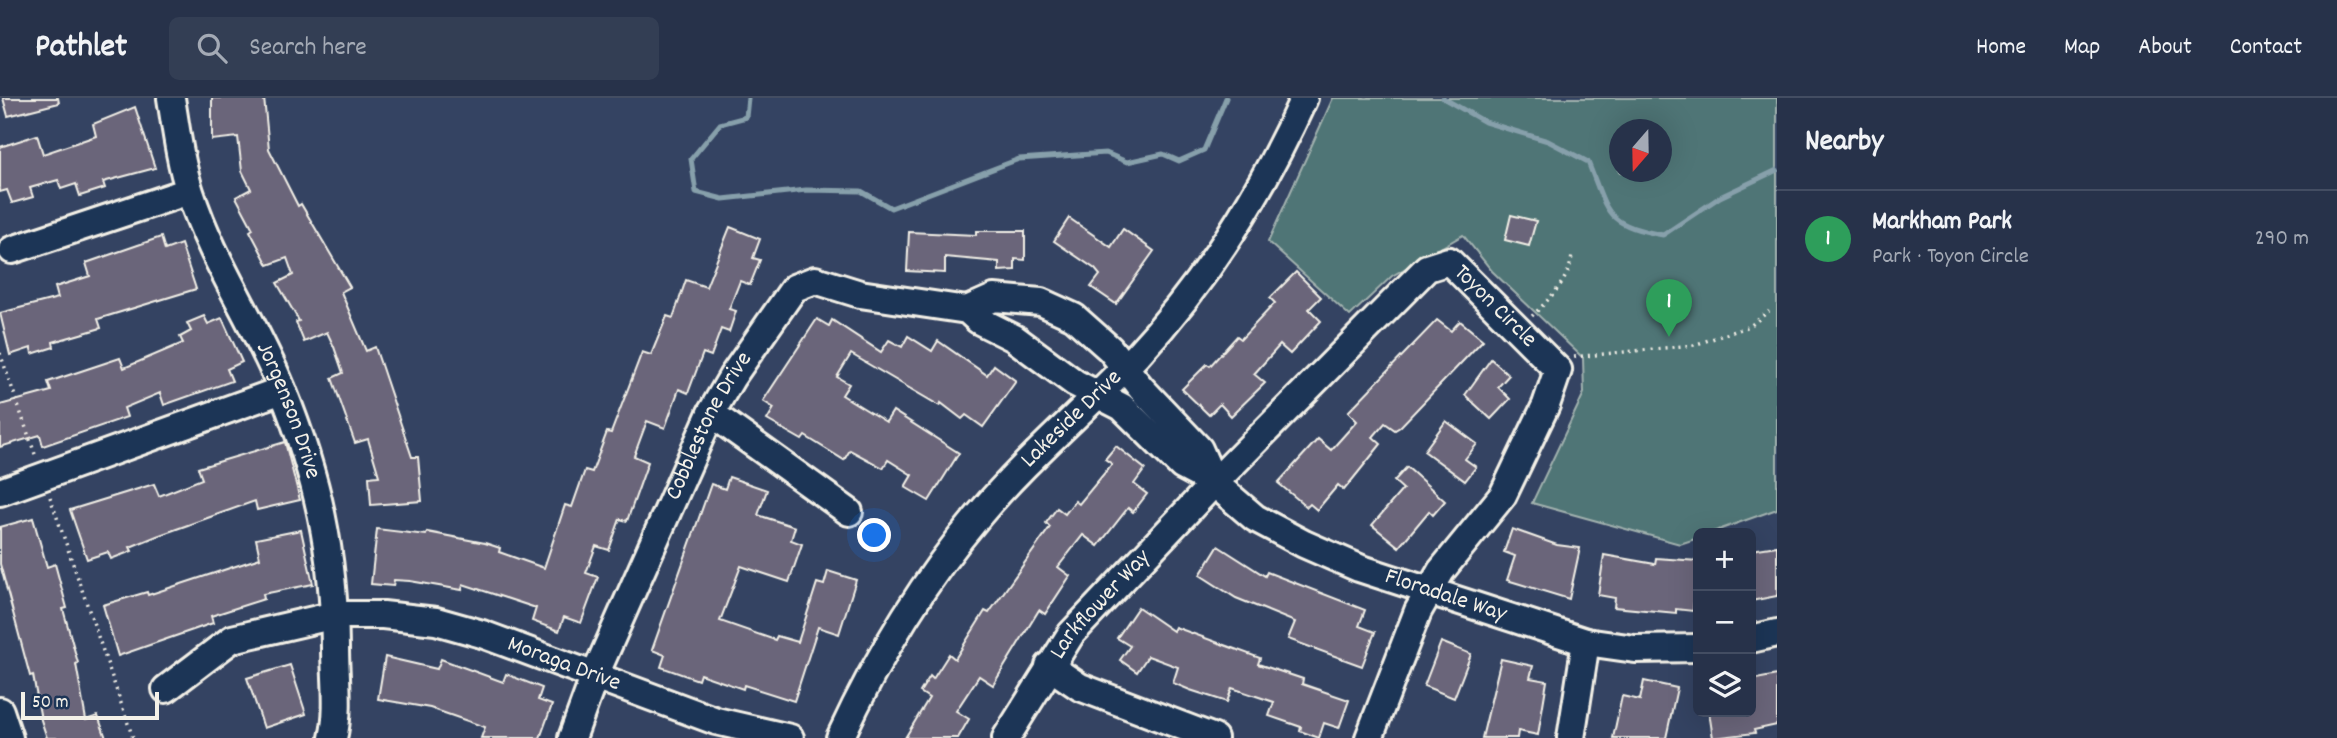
<!DOCTYPE html>
<meta charset="utf-8">
<style>
body{margin:0;font-family:Dekko,sans-serif;background:#333e54;color:#f1f3f6}
.controls{position:absolute;right:21px;bottom:21px;display:grid;overflow:hidden;border-radius:10px;box-shadow:0 7px 28px #0002}
.controls button{width:63px;height:63px;display:grid;place-items:center;padding:0;border:0;border-bottom:2px solid #434d62;background:#27324a;color:#f1f3f6;font:35px sans-serif}
.compass{position:absolute;left:1609px;top:21px;width:63px;height:63px;border-radius:50%;background:#27324a;box-shadow:0 7px 28px #0002;rotate:200deg}
.scale{position:absolute;left:21px;bottom:18px;width:138px;box-sizing:border-box;padding-left:7px;border:4px solid #f4f1e8;border-top:0;font-size:19px;line-height:24px;white-space:nowrap;color:#f4f1e8;-webkit-text-stroke:5px #1d3557;paint-order:stroke}
.you{position:absolute;left:875px;top:438px;width:24px;height:24px;margin:-18px;border:5px solid #fff;border-radius:50%;background:#1a73e8;box-shadow:0 0 0 10px #1a73e833}
.badge{display:grid;place-items:center;width:46px;height:46px;border-radius:50%;background:#ff9aa2;color:#fff;font-size:23px;font-weight:700}
.pin{position:absolute;translate:-50% -58px;filter:drop-shadow(0 2px 4px #0008)}
.pin::after{content:'';position:absolute;top:37px;width:24px;height:21px;background:inherit;clip-path:polygon(0 0,100% 0,50% 100%)}
.list{margin:0;padding:0;list-style:none}
h2{display:flex;justify-content:space-between;align-items:center;height:91px;margin:0;padding:0 28px;font-size:30px}
h2 small{font-size:23px;font-weight:400;color:#a4aab5}
.list li{display:grid;grid-template-columns:46px 1fr auto;gap:21px;align-items:center;box-sizing:border-box;height:98px;padding:0 28px;border-top:2px solid #434d62}
.list b{display:block;font-size:26px;white-space:nowrap}
.list p{margin:0;font-size:23px;white-space:nowrap;color:#a4aab5}
.list em{font-size:23px;font-style:normal;color:#a4aab5}
.icon{flex:none;width:38px;height:38px;fill:none;stroke:currentColor;stroke-width:2;stroke-linecap:round;stroke-linejoin:round}
.map{position:relative;flex:none;width:1777px;height:640px;overflow:hidden}
header{display:flex;align-items:center;gap:42px;box-sizing:border-box;height:98px;padding:0 35px;background:#27324a;border-bottom:2px solid #434d62}
header strong{font-size:33px}
nav{display:flex;gap:38px;margin-inline-start:auto;font-size:24px}
.search{width:490px;height:63px;background:#333e54;display:flex;align-items:center;gap:18px;box-sizing:border-box;padding:0 24px;border-radius:10px;color:#a4aab5;font-size:26px}
main{display:flex}
aside{flex:1;background:#27324a}
.map>svg:first-child{display:block}
</style>
<header>
<strong>Pathlet</strong>
<div class="search"><svg class="icon" aria-label="search" viewBox="0 0 24 24"><circle cx="10" cy="10" r="6"/><path d="M15 15l6 6"/></svg>Search here</div>
<nav><a>Home</a><a>Map</a><a>About</a><a>Contact</a></nav>
</header>
<main>
<div class="map">
<svg width="1777" height="640" viewBox="0 0 1777 640">
<rect width="100%" height="100%" fill="#344362"/>
<filter id="ink" filterUnits="userSpaceOnUse"><feTurbulence type="fractalNoise" baseFrequency=".0143" numOctaves="2"/><feDisplacementMap in="SourceGraphic" scale="14" xChannelSelector="R" yChannelSelector="G"/><feConvolveMatrix kernelMatrix="1 2 1 2 8 2 1 2 1" color-interpolation-filters="sRGB"/></filter>
<g filter="url(#ink)">
<path fill="#4f7476" stroke="#a2b2af" stroke-width="2" fill-rule="evenodd" d="M1333,0H1777V411L1710,435H1698V440L1680,446L1532,405L1584,295L1583,260L1492,173L1463,137L1392,178L1350,218L1268,144ZM1619,32H1661V74H1619Z"/>
<g fill="none" stroke-linecap="round" stroke-linejoin="round">
<g stroke="#87a0ab" stroke-width="5">
<polyline points="748,0 746,19 720,26 691,61 696,94 723,101 806,92 861,93 891,110 1019,61 1106,55 1127,64 1163,56 1179,63 1204,52 1226,0"/>
<path d="M1443,0L1485,24L1548,43L1588,64C1609,116 1604,126 1663,137L1720,99L1777,72"/>
</g>
</g>
<g fill="#6b657a" stroke="#f4f1e8" stroke-width="2">
<polygon points="3,0 58,0 59,5 8,18"/>
<polygon points="212,0 264,0 269,51 298,108 301,106 350,189 341,194 366,253 375,249 412,359 418,359 422,403 371,407 369,379 379,378 368,341 355,345 332,280 343,275 334,249 327,234 304,244 296,224 299,223 277,185 293,177 287,160 268,167 250,133 253,131 236,99 251,91 242,73 238,39 212,42"/>
<polygon points="135,9 155,70 103,84 105,90 80,98 76,86 61,91 58,82 30,90 33,99 12,105 7,92 0,94 0,49 37,37 43,56 96,38 93,26"/>
<polygon points="1511,117 1536,123 1529,148 1505,142"/>
<polygon points="1069,120 1111,149 1123,131 1154,153 1116,206 1091,189 1100,177 1095,171 1054,143"/>
<polygon points="730,129 760,141 753,160 760,162 750,187 740,183 729,211 736,213 729,234 721,231 711,258 703,255 688,295 679,291 665,330 647,323 634,358 648,364 627,423 620,421 609,452 596,448 586,475 598,479 581,525 564,519 559,533 532,523 536,510 463,486 462,492 410,483 394,482 393,488 371,486 377,431 426,437 427,434 485,445 500,450 499,454 544,470 565,407 572,409 585,372 592,374 607,334 611,335 642,254 651,257 667,218 673,220 686,182 706,189"/>
<polygon points="976,133 1025,133 1025,162 1015,161 1015,172 999,173 999,164 945,159 945,175 907,173 909,134 976,137"/>
<polygon points="161,139 165,152 181,146 196,191 98,221 101,230 53,244 54,249 32,256 31,250 10,257 0,215 58,200 55,189 90,178 86,165"/>
<polygon points="1296,174 1321,199 1309,211 1321,223 1290,256 1280,247 1254,276 1265,285 1231,318 1220,306 1209,317 1182,291 1207,266 1210,268 1237,238 1241,241 1275,205 1270,200"/>
<polygon points="204,218 208,226 222,220 242,264 227,271 232,283 164,307 160,295 124,310 127,319 43,348 40,337 0,349 0,307 51,293 48,284 120,260 124,270 183,245 180,239 191,233 187,225"/>
<polygon points="817,221 829,228 832,222 881,254 889,242 902,249 908,238 932,253 938,243 987,277 994,267 1016,283 983,329 966,317 962,321 941,305 940,308 851,256 837,279 849,286 842,297 886,324 893,313 959,355 929,403 905,389 912,377 888,362 883,370 850,352 844,362 805,338 802,342 767,322 774,310 763,303"/>
<polygon points="1437,222 1451,233 1460,223 1483,242 1400,329 1395,332 1385,325 1373,339 1381,346 1344,392 1338,387 1317,412 1310,406 1307,409 1278,385 1318,341 1331,352 1357,323 1348,314"/>
<polygon points="1491,261 1509,277 1498,289 1510,301 1491,321 1465,297"/>
<polygon points="1446,323 1477,346 1465,361 1476,369 1465,383 1424,353"/>
<polygon points="285,344 300,402 257,412 255,403 157,438 130,449 132,453 111,461 108,454 87,461 70,412 154,386 159,398 202,381 198,370"/>
<polygon points="1116,348 1145,371 1134,386 1147,396 1133,414 1128,410 1098,448 1083,437 1058,469 1070,478 1045,516 1039,512 993,587 979,578 956,613 969,621 958,640 905,640 929,600 920,594 930,578 933,581 949,556 955,561 985,513 989,515 1050,429 1046,425 1057,410 1065,416 1075,403 1079,406 1112,366 1105,361"/>
<polygon points="1407,369 1445,403 1433,417 1429,413 1399,449 1372,427 1403,391 1394,383"/>
<polygon points="729,379 767,392 758,417 795,429 791,442 802,446 789,484 741,468 720,523 775,542 777,538 798,544 817,485 824,487 828,473 856,482 839,536 818,529 794,603 744,587 743,591 700,576 698,582 661,569 665,557 652,552 711,386 725,391"/>
<polygon points="33,420 47,469 55,466 67,510 63,511 78,565 76,566 86,622 98,618 106,640 47,640 41,622 33,577 30,578 0,466 0,429"/>
<polygon points="1512,431 1557,447 1580,450 1569,501 1507,482 1515,458 1504,454"/>
<polygon points="301,432 313,486 263,496 264,501 211,518 213,525 118,558 103,507 147,494 148,497 260,460 256,441"/>
<polygon points="1218,448 1265,478 1267,474 1365,512 1359,528 1375,534 1362,568 1288,541 1295,524 1236,500 1200,477"/>
<polygon points="1777,448 1777,498 1751,503 1751,452"/>
<polygon points="1604,457 1655,466 1656,460 1698,463 1693,513 1676,511 1676,515 1614,509 1615,500 1598,497"/>
<polygon points="1138,509 1173,533 1175,529 1260,560 1258,566 1303,581 1302,586 1349,602 1339,630 1324,625 1319,640 1300,633 1301,629 1269,618 1274,604 1232,590 1227,604 1190,592 1173,585 1178,569 1148,558 1137,574 1120,562 1130,548 1117,540"/>
<polygon points="1441,544 1471,556 1454,600 1424,588"/>
<polygon points="385,559 437,571 441,561 503,584 506,576 542,590 538,602 552,607 540,640 481,640 485,629 430,610 378,601"/>
<polygon points="1501,561 1533,568 1530,580 1547,583 1538,637 1518,633 1517,640 1482,640"/>
<polygon points="290,567 306,616 264,630 247,580"/>
<polygon points="1777,577 1777,627 1754,632 1755,635 1713,640 1709,614 1751,614 1751,582"/>
<polygon points="1644,583 1677,590 1666,640 1613,640 1622,598 1640,602"/>
</g>
<g fill="none" stroke-linecap="round" stroke-linejoin="round">
<defs>
<g id="minor">
<path id="s1" d="M171,0C176,31 180,64 190,94C212,163 255,224 282,291C318,380 334,454 335,550C335,579 340,612 333,640"/>
<polyline points="12,152 189,93"/>
<polyline points="967,212 994,200 1041,204 1074,219 1110,251 1141,290 1199,351 1214,385"/>
<polyline points="711,315 849,414"/>
<polyline points="0,394 282,292"/>
<polyline points="1751,541 1777,535"/>
<polyline points="1049,568 1080,589 1214,640"/>
<path id="s2" d="M166,591L232,541L335,517H383L436,523L482,536L716,623L790,640"/>
<polyline points="0,613 9,640"/>
<path id="s3" d="M572,640L595,577L711,315L732,279L794,190L815,182L860,196L967,212L978,222L1014,240L1075,285L1122,309L1182,368L1214,385L1255,420L1304,446L1359,470L1586,544L1635,551L1698,550"/>
<path id="s4" d="M840,640C877,560 923,483 980,416C1028,359 1086,311 1137,257C1207,182 1262,93 1304,0"/>
<path id="s5" d="M1006,640L1071,536L1214,385L1427,170L1449,163L1558,272L1546,307L1503,397L1441,473L1418,513L1369,640"/>
<polyline points="1571,640 1586,544"/>
</g>
</defs>
<use href="#minor" stroke="#f4f1e8" stroke-width="32"/>
<g stroke="#f4f1e8" stroke-width="3.5" stroke-dasharray="2 5" stroke-linecap="butt">
<path d="M1532,218C1549,201 1570,182 1572,157"/>
<polyline points="0,255 36,359"/>
<polyline points="1574,259 1694,247 1750,228 1769,213"/>
<polyline points="50,399 133,640"/>
</g>
<use href="#minor" stroke="#1d3557" stroke-width="26"/>
</g>
</g>
<g text-anchor="middle" dominant-baseline="central" stroke-width="7" stroke-linejoin="round" paint-order="stroke">
<g font-size="24" fill="#f4f1e8" stroke="#1d3557">
<text stroke="none"><textPath href="#s5" startOffset="721">Toyon Circle</textPath></text>
<text stroke="none"><textPath href="#s1" startOffset="336">Jorgenson Drive</textPath></text>
<text stroke="none"><textPath href="#s4" startOffset="397">Lakeside Drive</textPath></text>
<text stroke="none"><textPath href="#s3" startOffset="341">Cobblestone Drive</textPath></text>
<text stroke="none"><textPath href="#s3" startOffset="1246">Floradale Way</textPath></text>
<text stroke="none"><textPath href="#s5" startOffset="164">Larkflower Way</textPath></text>
<text stroke="none"><textPath href="#s2" startOffset="425">Moraga Drive</textPath></text>
</g>
</g>
</svg>
<div class="controls">
<button>+</button>
<button>−</button>
<button><svg class="icon" aria-label="layers" viewBox="0 0 24 24"><path d="M12 4l9 5-9 5-9-5zM3 14l9 5 9-5"/></svg></button>
</div>
<svg class="compass" viewBox="-18 -18 36 36"><path d="M0-13l5 13h-10z" fill="#e53935"/><path d="M0 13l5-13h-10z" fill="#a4aab5"/></svg>
<div class="scale">50 m</div>
<div class="you"></div>
<div class="pin badge" style="left:1669px;top:239px;background:#2e9e5b">1</div>
</div>
<aside>
<h2>Nearby<small></small></h2>
<ul class="list">
<li><span class="badge" style="background:#2e9e5b">1</span><div><b>Markham Park</b><p>Park · Toyon Circle</p></div><em>290 m</em></li>
</ul>
</aside>
</main>
